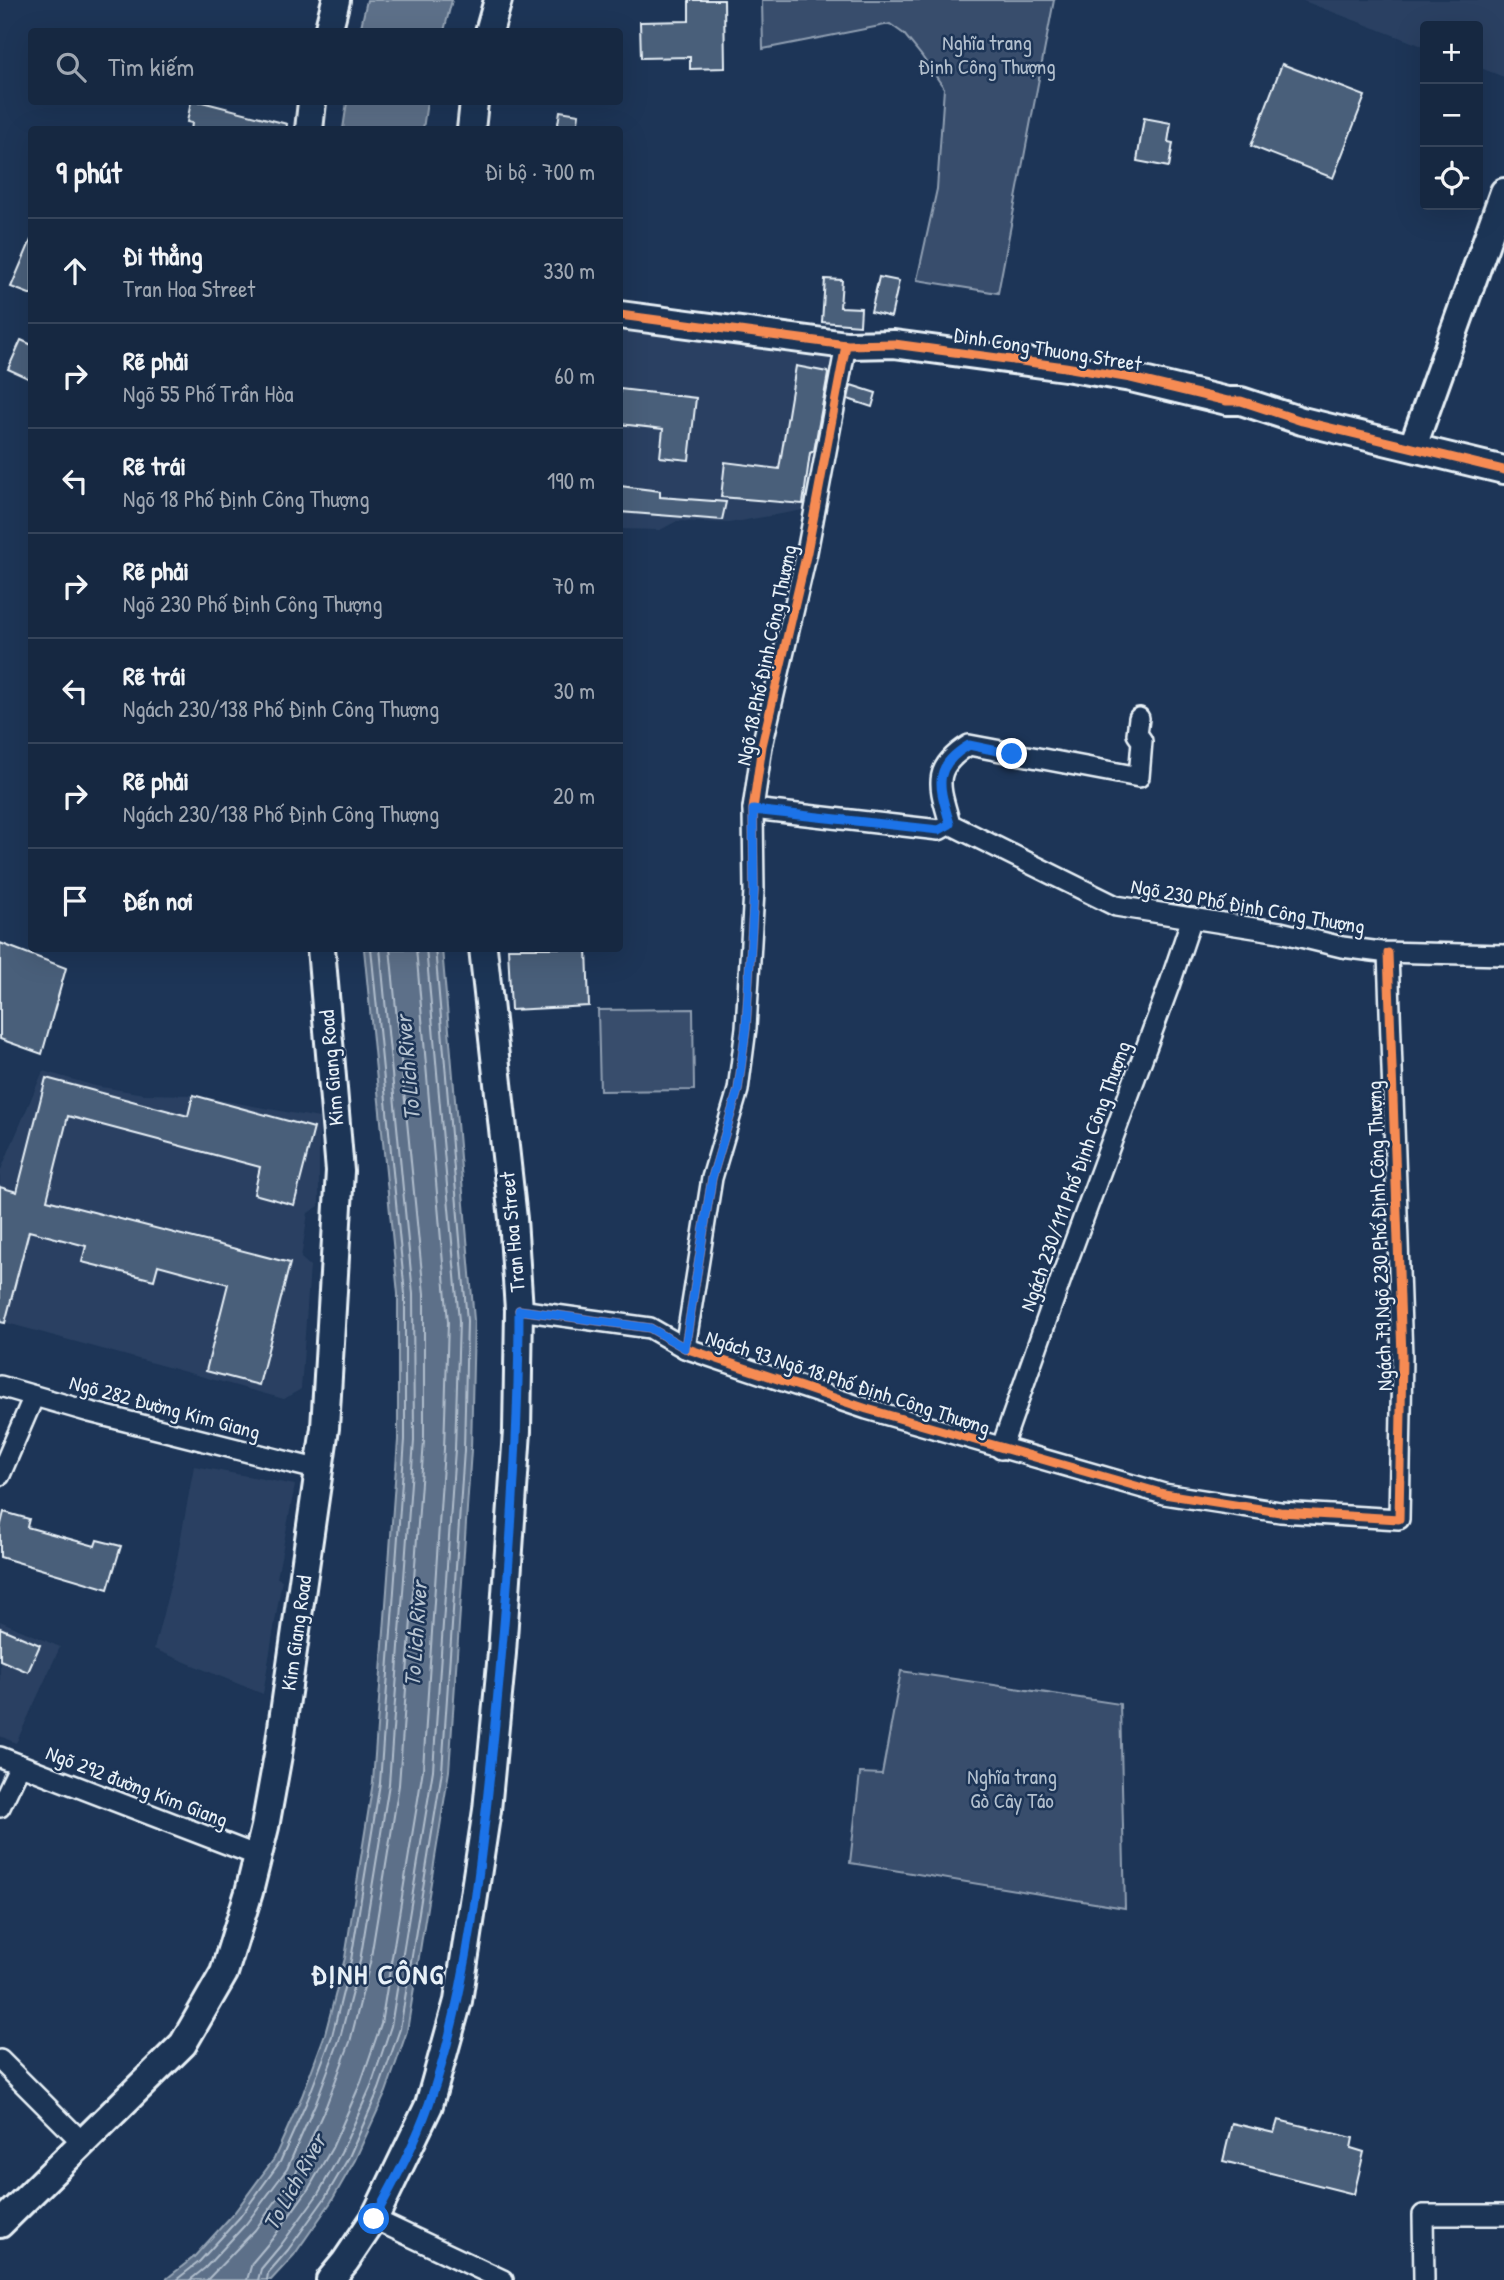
<!DOCTYPE html>
<html lang="vi">
<meta charset="utf-8">
<style>
body{margin:0;font-family:"Patrick Hand",sans-serif;background:#23344c;color:#f1f3f6}
.controls{position:absolute;right:21px;top:21px;display:grid;overflow:hidden;border-radius:7px;box-shadow:0 7px 28px #0002}
.controls button{width:63px;height:63px;display:grid;place-items:center;padding:0;border:0;border-bottom:2px solid #35445a;background:#162841;color:#f1f3f6;font:35px sans-serif}
.stop{position:absolute;width:21px;height:21px;margin:-16px;border:5px solid #1a73e8;border-radius:50%;background:#fff}
.stop.end{background:#1a73e8;border-color:#fff;box-shadow:0 2px 7px #0008}
.list{margin:0;padding:0;list-style:none}
h2{display:flex;justify-content:space-between;align-items:center;height:91px;margin:0;padding:0 28px;font-size:30px}
h2 small{font-size:23px;font-weight:400;color:#9ea6b1}
.list li{display:grid;grid-template-columns:46px 1fr auto;gap:21px;align-items:center;box-sizing:border-box;height:105px;padding:0 28px;border-top:2px solid #35445a}
.list b{display:block;font-size:26px;white-space:nowrap}
.list p{margin:0;font-size:23px;white-space:nowrap;color:#9ea6b1}
.list em{font-size:23px;font-style:normal;color:#9ea6b1}
.icon{flex:none;width:38px;height:38px;fill:none;stroke:currentColor;stroke-width:2;stroke-linecap:round;stroke-linejoin:round}
.map{position:relative;flex:none;width:1504px;height:2280px;overflow:hidden}
.search{position:absolute;background:#162841;box-shadow:0 7px 28px #0002;left:28px;top:28px;width:595px;height:77px;display:flex;align-items:center;gap:18px;box-sizing:border-box;padding:0 24px;border-radius:7px;color:#9ea6b1;font-size:26px}
.panel{position:absolute;background:#162841;box-shadow:0 7px 28px #0002;left:28px;top:126px;width:595px;height:826px;border-radius:7px}
.map>svg:first-child{display:block}
</style>
<div class="map">
<svg width="1504" height="2280" viewBox="0 0 1504 2280">
<rect width="100%" height="100%" fill="#1d3557"/>
<filter id="ink" filterUnits="userSpaceOnUse"><feTurbulence type="fractalNoise" baseFrequency=".0143" numOctaves="2"/><feDisplacementMap in="SourceGraphic" scale="14" xChannelSelector="R" yChannelSelector="G"/><feConvolveMatrix kernelMatrix="1 2 1 2 8 2 1 2 1" color-interpolation-filters="sRGB"/></filter>
<g filter="url(#ink)">
<g fill="#2a4162">
<polygon points="1301,0 1504,0 1504,77 1478,67 1478,26 1425,26 1425,47"/>
<polygon points="620,324 837,357 809,509 729,523 677,521 660,530 620,529"/>
<polygon points="43,1071 95,1086 144,1094 193,1095 319,1118 319,1206 308,1213 301,1258 310,1266 301,1389 284,1399 0,1321 0,1172"/>
<polygon points="194,1466 295,1485 277,1578 282,1580 263,1694 154,1649 177,1559"/>
<polygon points="0,1621 60,1647 16,1743 0,1736"/>
</g>
<g fill="#374d6c" stroke="#909fb2" stroke-width="2">
<polygon points="762,0 1054,0 998,293 917,280 937,189 944,88 921,55 904,34 890,24 763,49"/>
<polygon points="693,1009 694,1090 600,1091 598,1010"/>
<polygon points="901,1671 1120,1704 1125,1908 850,1863 860,1773 882,1774"/>
</g>
<g fill="#5d7089" stroke="#95a4b5" stroke-width="2">
<polygon points="367,0 452,0 444,31 360,31"/>
<polygon points="347,102 427,102 423,129 343,129"/>
<polygon points="364,949 442,949 474,1320 471,1450 449,1771 407,2031 386,2092 355,2160 331,2202 294,2255 271,2280 165,2280 194,2257 234,2213 274,2159 302,2096 325,2034 345,1958 373,1782 398,1440 398,1294"/>
</g>
<g fill="none" stroke-linecap="round" stroke-linejoin="round">
<g stroke="#b0bdcc" stroke-width="2">
<polyline points="176,2280 199,2262 240,2217 280,2162 308,2099 332,2036 351,1960 380,1783 405,1440 405,1294 371,948"/>
<polyline points="190,2280 205,2268 246,2224 287,2169 316,2102 340,2038 360,1961 389,1784 414,1441 413,1294 380,948"/>
<polyline points="207,2280 255,2230 296,2173 326,2106 350,2042 370,1963 399,1785 424,1441 424,1294 390,948"/>
<polyline points="247,2280 252,2263 273,2238 309,2188 332,2148 361,2082 381,2024 423,1769 444,1449 448,1322 416,948"/>
<polyline points="258,2280 261,2269 281,2245 318,2194 341,2153 371,2086 391,2026 433,1770 455,1449 459,1321 426,948"/>
<polyline points="267,2280 268,2273 288,2250 325,2198 349,2157 379,2089 400,2029 442,1771 464,1450 467,1321 435,948"/>
</g>
</g>
<g fill="#495e7a" stroke="#e8f1f8" stroke-width="2">
<polygon points="689,0 724,0 725,68 690,69 690,57 641,58 640,22 689,21"/>
<polygon points="1282,64 1365,96 1333,178 1251,146"/>
<polygon points="191,102 202,102 287,124 286,130 191,130 192,123 187,122"/>
<polygon points="560,111 579,114 577,130 557,130"/>
<polygon points="1144,118 1171,123 1168,142 1173,143 1169,167 1137,161"/>
<polygon points="31,240 32,240 32,295 11,287"/>
<polygon points="879,277 899,281 891,317 871,312"/>
<polygon points="825,279 842,280 840,307 861,308 860,325 822,322"/>
<polygon points="21,340 32,345 32,380 8,369"/>
<polygon points="796,366 827,372 828,374 814,451 810,453 803,504 721,497 725,462 779,469"/>
<polygon points="851,385 876,393 872,407 848,399"/>
<polygon points="620,389 696,398 689,460 660,457 663,429 620,424"/>
<polygon points="620,486 660,491 660,497 726,502 722,520 620,512"/>
<polygon points="0,943 66,968 42,1054 0,1039"/>
<polygon points="508,948 587,948 589,1006 511,1010"/>
<polygon points="46,1078 188,1116 193,1095 314,1128 294,1205 254,1194 260,1167 68,1116 47,1200 290,1263 259,1385 206,1371 228,1284 158,1265 154,1280 82,1262 86,1246 29,1231 5,1323 0,1322 0,1187 17,1192"/>
<polygon points="4,1512 29,1519 27,1527 95,1546 97,1540 121,1546 108,1589 0,1557 0,1528"/>
<polygon points="0,1628 40,1645 28,1672 0,1660"/>
<polygon points="1278,2120 1353,2138 1351,2148 1364,2152 1354,2194 1223,2161 1232,2123 1274,2133"/>
</g>
<g fill="none" stroke-linecap="round" stroke-linejoin="round">
<defs>
<g id="street">
<polyline points="753,809 939,830 950,824 1116,906 1280,932 1342,947 1381,952 1504,955"/>
<path d="M950,824C940,787 930,769 969,745L1139,777L1142,741L1137,734L1139,718"/>
<polyline points="519,1310 650,1328 685,1348 867,1409 1164,1494 1280,1512 1399,1519 1402,1357 1388,953"/>
<polyline points="685,1348 712,1178 738,1090 746,1028 754,891 753,809 762,746 807,552 846,345"/>
<polyline points="0,1386 90,1412 320,1470"/>
<polyline points="1001,1449 1062,1276 1170,983 1192,918"/>
<polyline points="0,1475 34,1396"/>
<polyline points="0,1757 258,1856"/>
<polyline points="0,1807 20,1765"/>
<polyline points="0,2060 83,2143"/>
<polyline points="374,2219 503,2280"/>
<polyline points="1424,2280 1423,2215 1504,2215"/>
</g>
<g id="secondary">
<polyline points="328,32 336,0"/>
<polyline points="489,32 498,0"/>
<polyline points="309,130 312,102"/>
<polyline points="471,130 474,102"/>
<polyline points="620,315 846,345 894,344 1065,367 1131,378 1227,401 1241,401 1302,421 1504,470"/>
<polyline points="1413,446 1504,192"/>
<polyline points="0,2224 183,2044 224,1973 249,1892 265,1827 278,1755 325,1428 340,1171 321,948"/>
<polyline points="330,2280 345,2262 374,2219 429,2105 458,2001 487,1810 502,1653 517,1431 519,1310 513,1219 483,948"/>
</g>
</defs>
<use href="#street" stroke="#e8f1f8" stroke-width="24"/>
<use href="#secondary" stroke="#e8f1f8" stroke-width="32"/>
<use href="#street" stroke="#1d3557" stroke-width="19"/>
<use href="#secondary" stroke="#1d3557" stroke-width="26"/>
<defs>
<g id="cycleway">
<polyline points="620,315 846,345 894,344 1065,367 1131,378 1227,401 1241,401 1302,421 1504,470"/>
<polyline points="519,1310 650,1328 685,1348 867,1409 1164,1494 1280,1512 1399,1519 1402,1357 1388,953"/>
<polyline points="685,1348 712,1178 738,1090 746,1028 754,891 753,809 762,746 807,552 846,345"/>
</g>
</defs>
<use href="#cycleway" stroke="#1d3557" stroke-width="13"/>
<use href="#cycleway" stroke="#f68b52" stroke-width="9"/>
</g>
</g>
<g fill="none" stroke-linecap="round" stroke-linejoin="round" filter="url(#ink)">
<path stroke="#1a73e8" stroke-width="9" d="M374,2219C394,2182 415,2144 429,2104C469,1990 482,1854 494,1734C508,1593 519,1451 519,1310L650,1328L685,1348L712,1178L738,1090L746,1028L754,891L753,810L939,830L950,824C940,788 930,768 969,745L1012,754"/>
</g>
<g text-anchor="middle" dominant-baseline="central" stroke-width="5" stroke-linejoin="round" paint-order="stroke">
<g font-size="21" fill="#b3c0ce" stroke="#1d3557">
<text x="987" y="42">Nghĩa trang<tspan x="987" dy="24">Định Công Thượng</tspan></text>
<text x="1012" y="1776">Nghĩa trang<tspan x="1012" dy="24">Gò Cây Táo</tspan></text>
</g>
<g font-size="21" fill="#e8f1f8" stroke="#1d3557">
<text transform="translate(1048 349) rotate(9)">Dinh Cong Thuong Street</text>
<text transform="translate(766 655) rotate(-78)">Ngõ 18 Phố Định Công Thượng</text>
<text transform="translate(1248 906) rotate(10)">Ngõ 230 Phố Định Công Thượng</text>
<text transform="translate(331 1068) rotate(-95)">Kim Giang Road</text>
<text transform="translate(1075 1176) rotate(-70)">Ngách 230/111 Phố Định Công Thượng</text>
<text transform="translate(512 1232) rotate(-95)">Tran Hoa Street</text>
<text transform="translate(1379 1236) rotate(-92)">Ngách 79 Ngõ 230 Phố Định Công Thượng</text>
<text transform="translate(848 1382) rotate(18)">Ngách 93 Ngõ 18 Phố Định Công Thượng</text>
<text transform="translate(165 1407) rotate(15)">Ngõ 282 Đường Kim Giang</text>
<text transform="translate(296 1633) rotate(-82)">Kim Giang Road</text>
<text transform="translate(137 1786) rotate(21)">Ngõ 292 đường Kim Giang</text>
</g>
<g font-size="23" font-style="italic" fill="#b7c4d1" stroke="#1d3557">
<text transform="translate(407 1068) rotate(-95)">To Lich River</text>
<text transform="translate(415 1634) rotate(-86)">To Lich River</text>
<text transform="translate(294 2182) rotate(-61)">To Lich River</text>
</g>
<g font-size="28" font-weight="bold" letter-spacing="2" fill="#e8f1f8" stroke="#1d3557">
<text x="378" y="1974">ĐỊNH CÔNG</text>
</g>
</g>
</svg>
<div class="controls">
<button>+</button>
<button>−</button>
<button><svg class="icon" aria-label="locate" viewBox="0 0 24 24"><circle cx="12" cy="12" r="6"/><path d="M12 2v4M12 18v4M2 12h4M18 12h4"/></svg></button>
</div>
<div class="stop" style="left:374px;top:2219px"></div>
<div class="stop end" style="left:1012px;top:754px"></div>
<div class="search"><svg class="icon" aria-label="search" viewBox="0 0 24 24"><circle cx="10" cy="10" r="6"/><path d="M15 15l6 6"/></svg>Tìm kiếm</div>
<section class="panel">
<h2>9 phút<small>Đi bộ · 700 m</small></h2>
<ul class="list">
<li><svg class="icon" aria-label="ahead" viewBox="0 0 24 24"><path d="M12 20V5M6 11l6-6 6 6"/></svg><div><b>Đi thẳng</b><p>Tran Hoa Street</p></div><em>330 m</em></li>
<li><svg class="icon" aria-label="right" viewBox="0 0 24 24"><path d="M7 20v-9h11M14 6l5 5-5 5"/></svg><div><b>Rẽ phải</b><p>Ngõ 55 Phố Trần Hòa</p></div><em>60 m</em></li>
<li><svg class="icon" aria-label="left" viewBox="0 0 24 24"><path d="M17 20v-9H6M10 6l-5 5 5 5"/></svg><div><b>Rẽ trái</b><p>Ngõ 18 Phố Định Công Thượng</p></div><em>190 m</em></li>
<li><svg class="icon" aria-label="right" viewBox="0 0 24 24"><path d="M7 20v-9h11M14 6l5 5-5 5"/></svg><div><b>Rẽ phải</b><p>Ngõ 230 Phố Định Công Thượng</p></div><em>70 m</em></li>
<li><svg class="icon" aria-label="left" viewBox="0 0 24 24"><path d="M17 20v-9H6M10 6l-5 5 5 5"/></svg><div><b>Rẽ trái</b><p>Ngách 230/138 Phố Định Công Thượng</p></div><em>30 m</em></li>
<li><svg class="icon" aria-label="right" viewBox="0 0 24 24"><path d="M7 20v-9h11M14 6l5 5-5 5"/></svg><div><b>Rẽ phải</b><p>Ngách 230/138 Phố Định Công Thượng</p></div><em>20 m</em></li>
<li><svg class="icon" aria-label="arrive" viewBox="0 0 24 24"><path d="M6 21V4h12l-3 4 3 4H6"/></svg><div><b>Đến nơi</b></div></li>
</ul>
</section>
</div>
